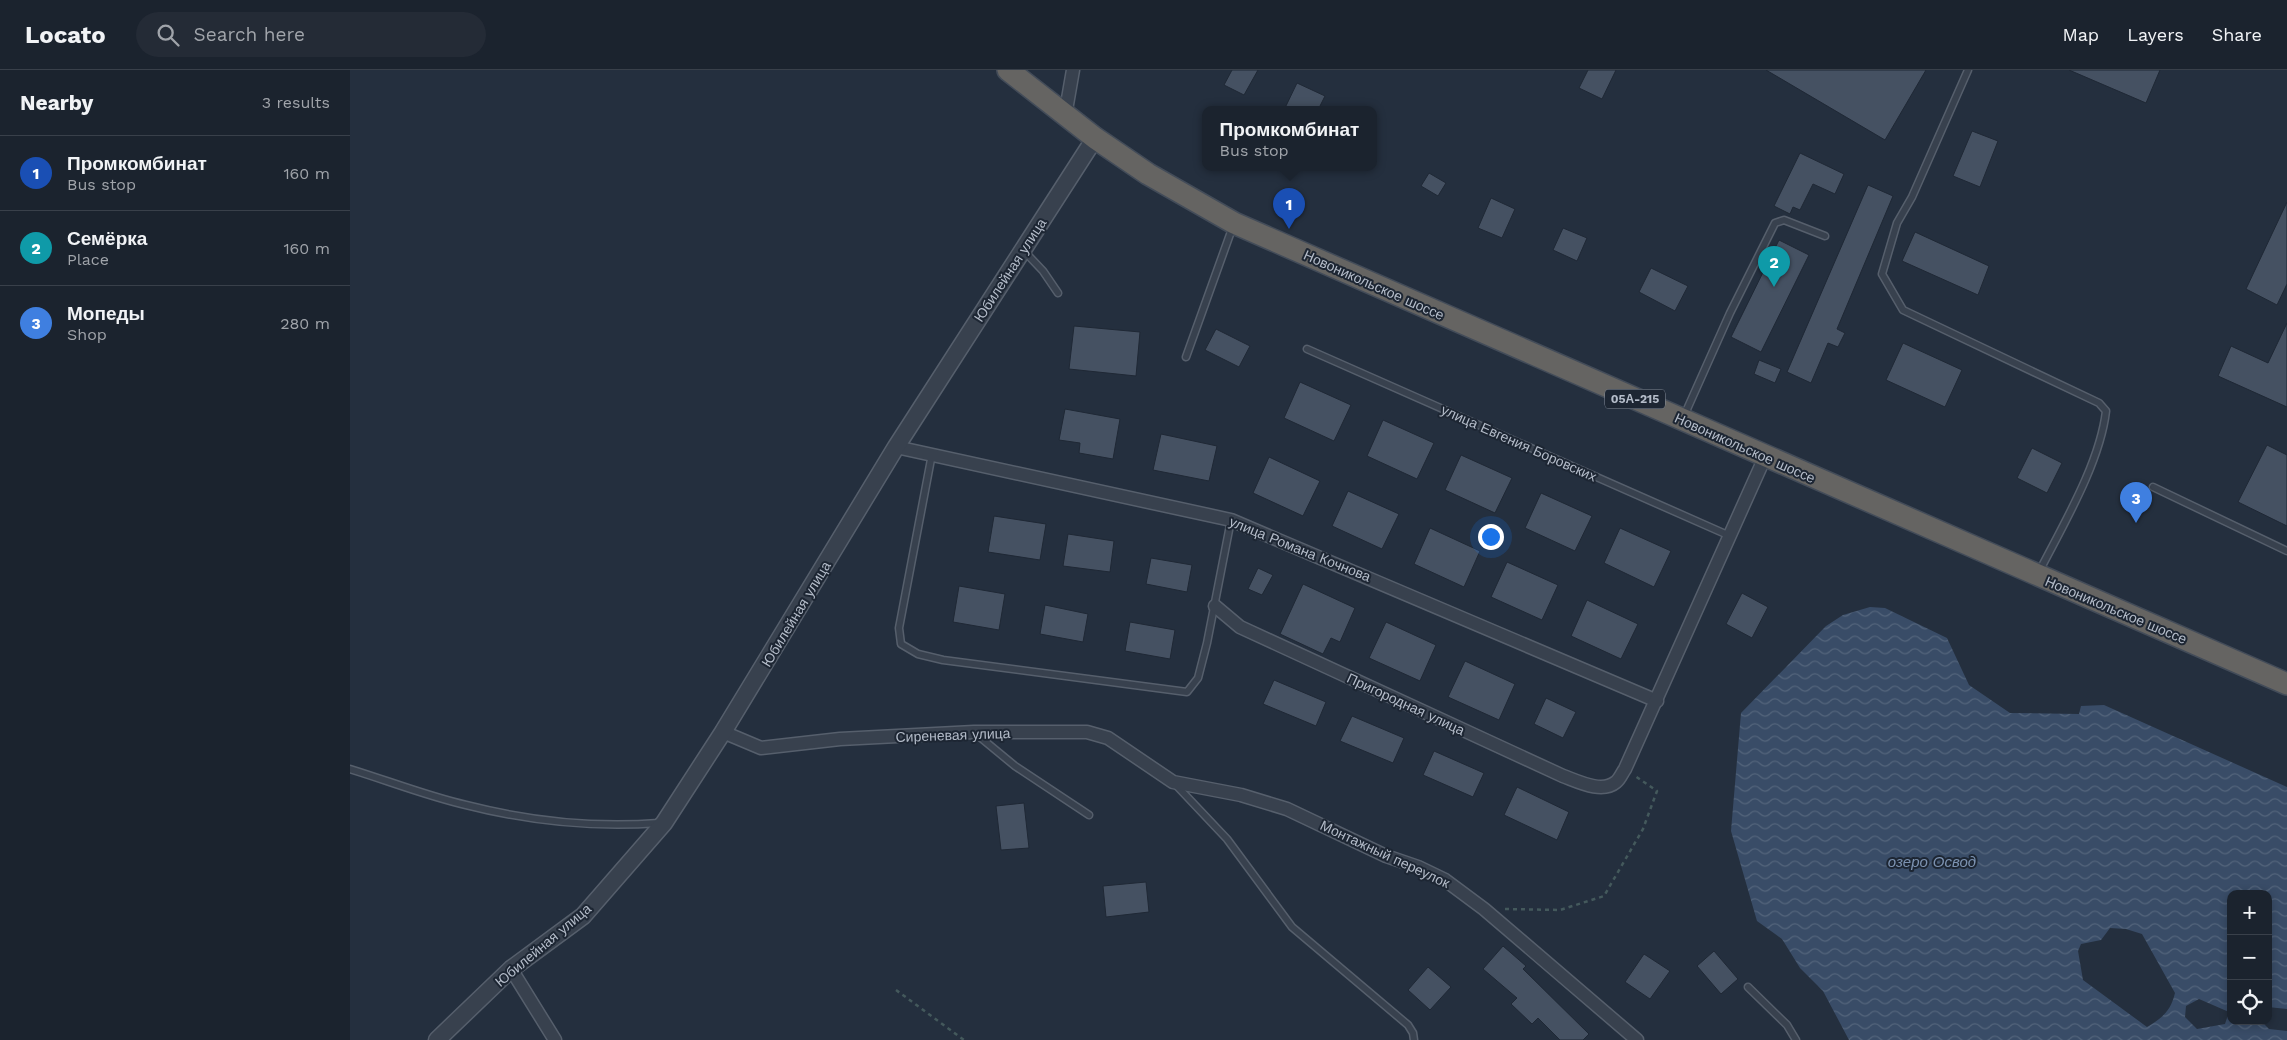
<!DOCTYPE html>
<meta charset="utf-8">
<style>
body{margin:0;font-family:"Work Sans",sans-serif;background:#242b36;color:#f1f3f6}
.controls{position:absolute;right:15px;bottom:15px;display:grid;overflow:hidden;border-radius:10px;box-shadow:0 2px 8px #0003}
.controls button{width:45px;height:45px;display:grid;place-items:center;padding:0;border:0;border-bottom:1px solid #39404a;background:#1b232e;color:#f1f3f6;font:25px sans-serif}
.you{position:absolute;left:1140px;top:466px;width:18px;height:18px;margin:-12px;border:4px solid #fff;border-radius:50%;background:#1a73e8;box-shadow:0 0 0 8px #1a73e833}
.badge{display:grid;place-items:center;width:32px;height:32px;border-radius:50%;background:#0b8043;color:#fff;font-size:16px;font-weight:700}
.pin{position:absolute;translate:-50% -41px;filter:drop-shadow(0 1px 2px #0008)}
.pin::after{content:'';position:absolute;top:26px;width:18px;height:15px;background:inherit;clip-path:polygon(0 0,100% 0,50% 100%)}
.popup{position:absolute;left:852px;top:36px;width:175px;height:65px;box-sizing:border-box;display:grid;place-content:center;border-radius:10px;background:#1b232e;filter:drop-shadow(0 1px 4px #0005);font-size:16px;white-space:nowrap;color:#a0a4aa}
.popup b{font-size:19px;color:#f1f3f6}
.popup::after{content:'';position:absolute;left:50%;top:100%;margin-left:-10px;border:10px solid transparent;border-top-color:#1b232e}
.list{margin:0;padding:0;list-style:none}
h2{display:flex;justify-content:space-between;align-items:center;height:65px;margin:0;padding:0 20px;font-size:21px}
h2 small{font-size:16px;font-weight:400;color:#a0a4aa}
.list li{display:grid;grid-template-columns:32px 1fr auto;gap:15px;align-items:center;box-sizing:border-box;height:75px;padding:0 20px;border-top:1px solid #39404a}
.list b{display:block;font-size:19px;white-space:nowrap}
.list p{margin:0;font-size:16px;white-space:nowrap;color:#a0a4aa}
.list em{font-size:16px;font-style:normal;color:#a0a4aa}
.icon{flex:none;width:28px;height:28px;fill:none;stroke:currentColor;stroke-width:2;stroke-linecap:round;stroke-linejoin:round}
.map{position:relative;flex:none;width:1937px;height:970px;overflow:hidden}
header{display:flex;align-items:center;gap:30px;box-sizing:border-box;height:70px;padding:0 25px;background:#1b232e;border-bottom:1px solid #39404a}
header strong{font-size:24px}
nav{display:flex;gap:28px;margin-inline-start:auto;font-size:18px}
.search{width:350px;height:45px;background:#242b36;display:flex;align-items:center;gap:12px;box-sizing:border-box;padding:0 18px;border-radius:28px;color:#a0a4aa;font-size:19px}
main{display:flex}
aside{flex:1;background:#1b232e}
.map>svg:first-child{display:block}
</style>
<header>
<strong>Locato</strong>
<div class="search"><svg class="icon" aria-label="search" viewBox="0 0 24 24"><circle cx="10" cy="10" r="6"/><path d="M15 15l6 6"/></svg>Search here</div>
<nav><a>Map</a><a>Layers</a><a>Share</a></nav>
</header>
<main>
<aside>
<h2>Nearby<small>3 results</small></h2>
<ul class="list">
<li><span class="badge" style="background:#1a4fb4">1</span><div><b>Промкомбинат</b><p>Bus stop</p></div><em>160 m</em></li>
<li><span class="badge" style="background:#0f9aa8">2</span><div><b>Семёрка</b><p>Place</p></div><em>160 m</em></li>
<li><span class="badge" style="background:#3f7fe0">3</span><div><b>Мопеды</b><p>Shop</p></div><em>280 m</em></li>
</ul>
</aside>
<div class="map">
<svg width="1937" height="970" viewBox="0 0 1937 970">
<defs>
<pattern id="water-waves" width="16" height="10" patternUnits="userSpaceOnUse" patternTransform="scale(1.25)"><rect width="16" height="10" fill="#394c67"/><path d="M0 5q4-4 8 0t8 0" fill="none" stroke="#53647b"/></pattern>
</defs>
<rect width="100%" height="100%" fill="#242f3e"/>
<path fill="url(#water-waves)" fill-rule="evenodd" d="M1520,537L1535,538L1597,568L1619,615L1660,643L1729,644L1731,636L1754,635L1937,717V939L1918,937V824H1881V951H1911L1919,959L1937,961V970H1499L1473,921L1450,898L1432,869L1407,851L1381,761L1391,643L1476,556L1493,545ZM1760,858L1776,859L1792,864L1825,923C1821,940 1813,948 1797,957L1733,910L1728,881L1731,874L1751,870ZM1849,929L1879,942L1875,954L1847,959L1835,947L1836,936Z"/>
<g fill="#455162" stroke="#1f2835">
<polygon points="882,0 908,0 894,25 874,15"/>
<polygon points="1238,0 1266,0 1252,29 1229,18"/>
<polygon points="1416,0 1576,0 1535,70"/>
<polygon points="1719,0 1810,0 1796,33"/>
<polygon points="947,13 975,26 968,40 934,40"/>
<polygon points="1622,61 1648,71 1630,117 1603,106"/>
<polygon points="1450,83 1494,104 1485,124 1463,114 1450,140 1443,137 1440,144 1424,136"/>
<polygon points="1079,103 1096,113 1088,126 1071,116"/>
<polygon points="1518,115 1543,126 1487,259 1495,263 1488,277 1478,273 1461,313 1437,302"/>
<polygon points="1141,128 1165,139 1152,168 1128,158"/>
<polygon points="1937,132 1937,214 1927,235 1896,219"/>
<polygon points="1213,158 1237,168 1227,191 1203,180"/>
<polygon points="1565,162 1639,196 1628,225 1552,191"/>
<polygon points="1429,170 1459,185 1411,282 1381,267"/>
<polygon points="1301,198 1338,216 1325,241 1289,222"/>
<polygon points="1937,253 1937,337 1868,306 1881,276 1918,293"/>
<polygon points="724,256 790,262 786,306 719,299"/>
<polygon points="866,259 900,276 889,297 855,280"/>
<polygon points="1553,273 1612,300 1595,337 1536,310"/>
<polygon points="1409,290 1431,299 1425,313 1404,304"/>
<polygon points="950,312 1001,335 984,371 934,348"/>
<polygon points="715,339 770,349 763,389 729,383 730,373 709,370"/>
<polygon points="1033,350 1084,373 1067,409 1017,386"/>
<polygon points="811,364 867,376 859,411 803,400"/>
<polygon points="1917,375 1937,385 1937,456 1888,432"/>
<polygon points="1682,378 1712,393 1697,423 1667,408"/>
<polygon points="1111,385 1162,408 1145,443 1095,420"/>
<polygon points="919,387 970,411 953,446 903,423"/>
<polygon points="998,421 1049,444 1032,479 982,456"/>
<polygon points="1191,423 1242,446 1225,481 1175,458"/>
<polygon points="644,446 696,454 690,490 638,482"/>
<polygon points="1080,458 1130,481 1114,517 1064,494"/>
<polygon points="1270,458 1321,481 1304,517 1254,493"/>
<polygon points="718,464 764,471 760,502 713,496"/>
<polygon points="801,488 842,495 837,522 796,514"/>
<polygon points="1157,492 1208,515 1192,550 1141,527"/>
<polygon points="908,498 923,505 912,525 898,519"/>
<polygon points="953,514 1005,538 990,572 981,568 973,584 930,564"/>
<polygon points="609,516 655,524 649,560 603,552"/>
<polygon points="1392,523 1418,537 1402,568 1376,554"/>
<polygon points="1237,530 1288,554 1271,589 1221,566"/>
<polygon points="695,535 738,544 733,572 690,564"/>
<polygon points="780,552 825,560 820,589 775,581"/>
<polygon points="1036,552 1086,575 1070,611 1019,588"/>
<polygon points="1115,591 1165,614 1149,650 1098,627"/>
<polygon points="924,610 976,632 966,656 913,634"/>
<polygon points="1196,628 1226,642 1213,668 1184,654"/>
<polygon points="1002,646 1054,668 1043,693 990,671"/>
<polygon points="1084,681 1134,703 1123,727 1073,705"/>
<polygon points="1167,717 1219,742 1207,770 1154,745"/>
<polygon points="674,733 679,778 651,780 646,736"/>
<polygon points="796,812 799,842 756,847 753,816"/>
<polygon points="1153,876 1176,896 1173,899 1239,964 1233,970 1210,970 1188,948 1182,954 1161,934 1167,928 1133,899"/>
<polygon points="1364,881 1388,909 1371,924 1347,896"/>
<polygon points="1294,884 1320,901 1300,929 1275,912"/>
<polygon points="1078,897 1101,917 1080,940 1058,920"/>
</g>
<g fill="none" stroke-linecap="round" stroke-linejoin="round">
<defs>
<g id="service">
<path d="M1618,0L1562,127L1547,153L1532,204L1553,240L1749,333L1756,341C1750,393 1713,455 1689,502"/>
<polyline points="674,181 693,201 708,223"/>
<polyline points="957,279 1380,466"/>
<polyline points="836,287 883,156"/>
<polyline points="1334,346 1380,243 1425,153 1434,150 1475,166"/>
<polyline points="582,384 549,558 551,574 568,584 593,590 837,622 848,608 857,573 881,450"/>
<polyline points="1803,417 1937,481"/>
<polyline points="625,663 665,696 739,745"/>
<path d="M0,699C39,711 77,726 116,735C179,751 244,758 309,753"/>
<polyline points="825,714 877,769 942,857 1058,955 1063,963 1064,970"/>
<polyline points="1398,917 1437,955 1446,970"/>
</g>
<g id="minor">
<polyline points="715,46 723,0"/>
<polyline points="546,377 881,450 1307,631"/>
<path d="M865,536L890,557L1213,706C1227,711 1252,724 1266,712C1270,709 1272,703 1275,699L1415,387"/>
<polyline points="373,662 411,678 490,669 624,662 737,662 758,668 823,712 891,725 937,739 1036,786 1068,797 1095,810 1134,839 1287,970"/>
<polyline points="161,899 205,970"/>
</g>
<polyline id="tertiary" points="87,970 161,899 233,846 314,753 373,662 546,377 745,68"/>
<polyline id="trunk" points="658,0 745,68 798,104 884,153 1937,614"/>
</defs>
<use href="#service" stroke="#565f6c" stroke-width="9"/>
<use href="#minor" stroke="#565f6c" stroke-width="15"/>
<use href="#tertiary" stroke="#565f6c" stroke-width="19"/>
<use href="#trunk" stroke="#434c59" stroke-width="24"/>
<g stroke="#44595c" stroke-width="2.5" stroke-dasharray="4 4" stroke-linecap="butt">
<polyline points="1155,839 1210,840 1254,826 1293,759 1307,721 1285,706"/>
<polyline points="546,920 614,970"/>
</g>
<use href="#service" stroke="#38414e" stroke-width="6"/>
<use href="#minor" stroke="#38414e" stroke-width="12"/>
<use href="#tertiary" stroke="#38414e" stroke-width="16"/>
<use href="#trunk" stroke="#656462" stroke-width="21"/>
</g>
<g text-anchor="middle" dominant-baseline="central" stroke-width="4" stroke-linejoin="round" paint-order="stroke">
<rect fill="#1d2633" stroke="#878f9c" stroke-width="1" x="1255" y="319.5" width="60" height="19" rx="4"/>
<g font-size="12" font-weight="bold" fill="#b4bcc9">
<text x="1285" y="329">05А-215</text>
</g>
<g font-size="14" fill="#b4bcc9" stroke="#1d2633">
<text transform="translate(660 200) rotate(-57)">Юбилейная улица</text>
<text transform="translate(1024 215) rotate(24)">Новоникольское шоссе</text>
<text transform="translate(1169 373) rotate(24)">улица Евгения Боровских</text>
<text transform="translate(1395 378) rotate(24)">Новоникольское шоссе</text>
<text transform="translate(950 479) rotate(22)">улица Романа Кочнова</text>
<text transform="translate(1766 540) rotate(23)">Новоникольское шоссе</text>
<text transform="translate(446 544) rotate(-59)">Юбилейная улица</text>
<text transform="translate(1056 634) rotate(25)">Пригородная улица</text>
<text transform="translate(603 665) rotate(-2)">Сиреневая улица</text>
<text transform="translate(1035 784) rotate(25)">Монтажный переулок</text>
<text transform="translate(193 875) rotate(-40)">Юбилейная улица</text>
</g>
<g font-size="15" font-style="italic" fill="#7c92b1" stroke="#1d2633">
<text x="1582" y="792">озеро Освод</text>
</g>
</g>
</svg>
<div class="controls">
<button>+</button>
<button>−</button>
<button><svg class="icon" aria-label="locate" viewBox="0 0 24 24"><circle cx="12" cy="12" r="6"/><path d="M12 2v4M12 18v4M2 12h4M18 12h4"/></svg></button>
</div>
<div class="you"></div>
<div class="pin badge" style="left:939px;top:159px;background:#1a4fb4">1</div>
<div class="popup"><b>Промкомбинат</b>Bus stop</div>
<div class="pin badge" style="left:1424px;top:217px;background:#0f9aa8">2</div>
<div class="pin badge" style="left:1786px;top:453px;background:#3f7fe0">3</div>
</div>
</main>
